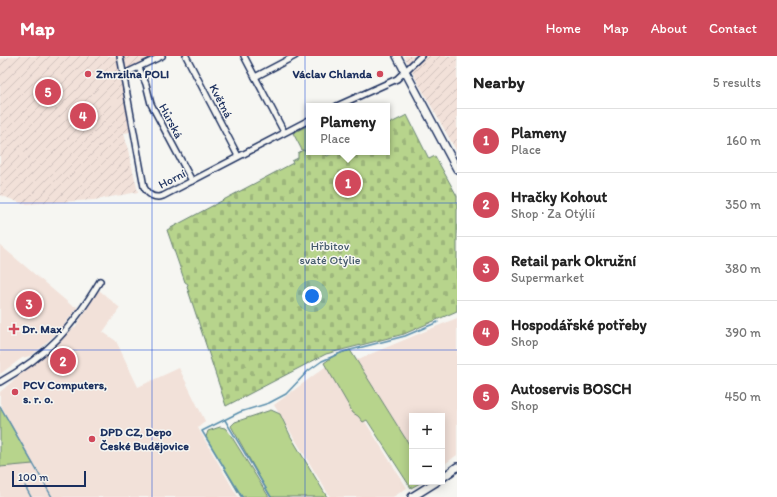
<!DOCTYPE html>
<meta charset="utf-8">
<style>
body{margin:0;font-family:Itim,sans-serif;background:#f6f6f6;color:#222}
.controls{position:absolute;right:12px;bottom:12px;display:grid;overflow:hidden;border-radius:0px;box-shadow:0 2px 10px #0003}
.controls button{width:36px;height:36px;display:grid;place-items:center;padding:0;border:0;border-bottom:1px solid #e0e0e0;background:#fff;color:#222;font:20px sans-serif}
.scale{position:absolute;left:12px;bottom:10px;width:74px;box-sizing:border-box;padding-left:4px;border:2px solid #1b2f5e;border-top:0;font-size:11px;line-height:14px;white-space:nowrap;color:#1b2f5e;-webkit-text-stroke:3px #f6f6f2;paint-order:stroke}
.you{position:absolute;left:312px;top:240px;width:14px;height:14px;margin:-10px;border:3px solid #fff;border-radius:50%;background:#1a73e8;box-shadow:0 0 0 6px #1a73e833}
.badge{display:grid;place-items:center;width:26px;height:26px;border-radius:50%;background:#d1495b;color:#fff;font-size:13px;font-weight:700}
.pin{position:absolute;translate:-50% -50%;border:2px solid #fff;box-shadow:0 1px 4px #0006}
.popup{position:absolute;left:306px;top:47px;width:84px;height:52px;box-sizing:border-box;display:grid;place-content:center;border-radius:0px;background:#fff;filter:drop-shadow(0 1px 3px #0005);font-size:13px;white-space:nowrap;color:#767676}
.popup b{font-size:15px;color:#222}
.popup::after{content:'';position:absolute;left:50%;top:100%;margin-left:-8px;border:8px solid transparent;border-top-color:#fff}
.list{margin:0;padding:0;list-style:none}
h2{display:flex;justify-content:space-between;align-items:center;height:52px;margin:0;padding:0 16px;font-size:17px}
h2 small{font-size:13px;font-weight:400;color:#767676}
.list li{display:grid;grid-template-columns:26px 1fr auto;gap:12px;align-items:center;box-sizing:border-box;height:64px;padding:0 16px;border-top:1px solid #e0e0e0}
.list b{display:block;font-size:15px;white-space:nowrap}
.list p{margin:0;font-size:13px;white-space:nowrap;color:#767676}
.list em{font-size:13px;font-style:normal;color:#767676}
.map{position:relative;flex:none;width:457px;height:441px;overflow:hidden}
header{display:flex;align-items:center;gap:24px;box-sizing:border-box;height:56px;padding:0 20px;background:#d1495b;color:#fff}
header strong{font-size:19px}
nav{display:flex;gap:22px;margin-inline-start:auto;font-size:14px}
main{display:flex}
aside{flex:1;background:#fff}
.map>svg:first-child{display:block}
</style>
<header>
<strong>Map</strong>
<nav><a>Home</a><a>Map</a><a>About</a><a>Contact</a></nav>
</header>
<main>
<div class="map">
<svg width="457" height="441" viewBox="0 0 457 441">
<defs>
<pattern id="industrial-furrows" width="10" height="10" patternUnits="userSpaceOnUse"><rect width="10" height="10" fill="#f2e1d9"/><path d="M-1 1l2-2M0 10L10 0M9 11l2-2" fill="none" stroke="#cfc1bd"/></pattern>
<pattern id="cemetery-stones" width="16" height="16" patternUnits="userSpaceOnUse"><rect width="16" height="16" fill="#b7d48c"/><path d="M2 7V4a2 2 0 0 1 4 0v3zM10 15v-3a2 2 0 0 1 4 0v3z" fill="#9db67b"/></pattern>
</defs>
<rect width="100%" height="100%" fill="#f6f6f2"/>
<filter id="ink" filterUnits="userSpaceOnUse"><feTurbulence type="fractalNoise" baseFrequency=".025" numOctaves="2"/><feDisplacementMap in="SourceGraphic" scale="8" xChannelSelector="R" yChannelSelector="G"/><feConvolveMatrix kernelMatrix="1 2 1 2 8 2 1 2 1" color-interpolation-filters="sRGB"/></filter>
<g filter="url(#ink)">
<g fill="#f2e1d9">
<polygon points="0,189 71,249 78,251 64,269 42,291 30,300 22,302 0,318"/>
<polygon points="99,234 120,252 103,276 116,285 138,331 179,312 205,365 198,372 238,441 0,441 0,411 30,408 0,347 0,336 76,270"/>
<polygon points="457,262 457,399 442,410 442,360 412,360 412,393 356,304"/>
<polygon points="329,308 407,432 393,441 330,441 274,349"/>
</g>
<g fill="url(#industrial-furrows)">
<polygon points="15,0 158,0 121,20 131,76 124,77 138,136 94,144 23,148 0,139 0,3"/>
<polygon points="404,0 457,0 457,96 416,23"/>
</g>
<g fill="#b7d48c" stroke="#698275">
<polygon points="309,69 309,95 307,96 302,94 293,77"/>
<polygon points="350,294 412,393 412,426 422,426 411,432 367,364 363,366 358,360 353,357 324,307 335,299"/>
<polygon points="0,350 33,408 0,411"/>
<polygon points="271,354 280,358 291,381 327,441 271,441 269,438 231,370 235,366"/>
<polygon points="220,371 225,372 230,378 269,441 241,441 206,381 208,375"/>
</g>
<polygon fill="url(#cemetery-stones)" stroke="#698275" points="407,59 429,103 435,100 457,140 457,255 404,278 326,298 226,350 187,231 188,228 185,226 167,174 293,107 292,105 298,102 298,97 303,94 307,96 324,96 327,100 335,96 387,96 387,69"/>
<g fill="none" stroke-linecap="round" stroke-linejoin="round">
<g stroke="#588dac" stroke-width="1.5">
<polyline points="0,350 52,441"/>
<polyline points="225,364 271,441"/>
<polyline points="25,430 31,441"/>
<polyline points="242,441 202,375 240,356 269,347 286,338 308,315 322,305 343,296 405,280 438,266"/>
</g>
<defs>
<g id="minor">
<path d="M120,0L144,131C148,139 155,143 163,140L309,64"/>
<polyline points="186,0 238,100"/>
<polyline points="244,0 284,76"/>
<polyline points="139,12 146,28 151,48 192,125"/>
<polyline points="124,18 162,0"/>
<polyline points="255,21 295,0"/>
<polyline points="337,50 397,23 421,0"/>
<path d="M0,326C48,299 72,272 100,225"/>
</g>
<g id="secondary">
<polyline points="397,0 457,113"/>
<polyline points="442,422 457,411"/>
<polyline points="412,441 436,426"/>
</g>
</defs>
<use href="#minor" stroke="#1b2f5e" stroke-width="8"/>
<use href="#secondary" stroke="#1b2f5e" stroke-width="10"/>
<use href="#minor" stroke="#f6f6f2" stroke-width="5"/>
<use href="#secondary" stroke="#f6f6f2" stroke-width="7"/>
</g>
</g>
<path fill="none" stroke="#1d4ed8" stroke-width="1" stroke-opacity="0.55" d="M152,0V441M305,0V441M0,147H457M0,294H457"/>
<g fill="#d1495b" stroke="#f6f6f2" stroke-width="1.5">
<circle cx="88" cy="18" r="4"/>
<circle cx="380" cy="18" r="4"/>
<path d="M12 267h4v4h4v4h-4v4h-4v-4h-4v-4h4z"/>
<circle cx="15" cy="336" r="4"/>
<circle cx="92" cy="383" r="4"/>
</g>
<g text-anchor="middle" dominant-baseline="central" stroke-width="3" stroke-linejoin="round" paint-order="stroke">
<g font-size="12" font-weight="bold" fill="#1b2f5e" stroke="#f6f6f2" text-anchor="start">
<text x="96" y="18">Zmrzilna POLI</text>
<text x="372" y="18" text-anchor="end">Václav Chlanda</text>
<text x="22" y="273">Dr. Max</text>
<text x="23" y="329">PCV Computers,<tspan x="23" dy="14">s. r. o.</tspan></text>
<text x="100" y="376">DPD CZ, Depo<tspan x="100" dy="14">České Budějovice</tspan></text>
</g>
<g font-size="12" fill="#1b2f5e" stroke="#f6f6f2">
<text transform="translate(221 45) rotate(62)">Květná</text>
<text transform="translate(171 65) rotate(62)">Hůrská</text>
<text transform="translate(172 123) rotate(-27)">Horní</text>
</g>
<g font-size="12" fill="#42586a" stroke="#f6f6f2">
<text x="330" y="190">Hřbitov<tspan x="330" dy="14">svaté Otýlie</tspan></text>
</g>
</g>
</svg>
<div class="controls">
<button>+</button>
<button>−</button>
</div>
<div class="scale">100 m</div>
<div class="you"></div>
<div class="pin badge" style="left:348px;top:127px">1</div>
<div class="popup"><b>Plameny</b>Place</div>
<div class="pin badge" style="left:63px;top:305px">2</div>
<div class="pin badge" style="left:29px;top:248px">3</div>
<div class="pin badge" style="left:83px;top:60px">4</div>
<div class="pin badge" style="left:48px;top:36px">5</div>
</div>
<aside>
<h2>Nearby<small>5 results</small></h2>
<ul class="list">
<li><span class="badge">1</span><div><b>Plameny</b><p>Place</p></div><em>160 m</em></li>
<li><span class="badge">2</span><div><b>Hračky Kohout</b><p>Shop · Za Otýlií</p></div><em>350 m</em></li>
<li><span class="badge">3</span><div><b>Retail park Okružní</b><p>Supermarket</p></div><em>380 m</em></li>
<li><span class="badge">4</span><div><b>Hospodářské potřeby</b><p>Shop</p></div><em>390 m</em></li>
<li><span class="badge">5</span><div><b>Autoservis BOSCH</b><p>Shop</p></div><em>450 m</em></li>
</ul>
</aside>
</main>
